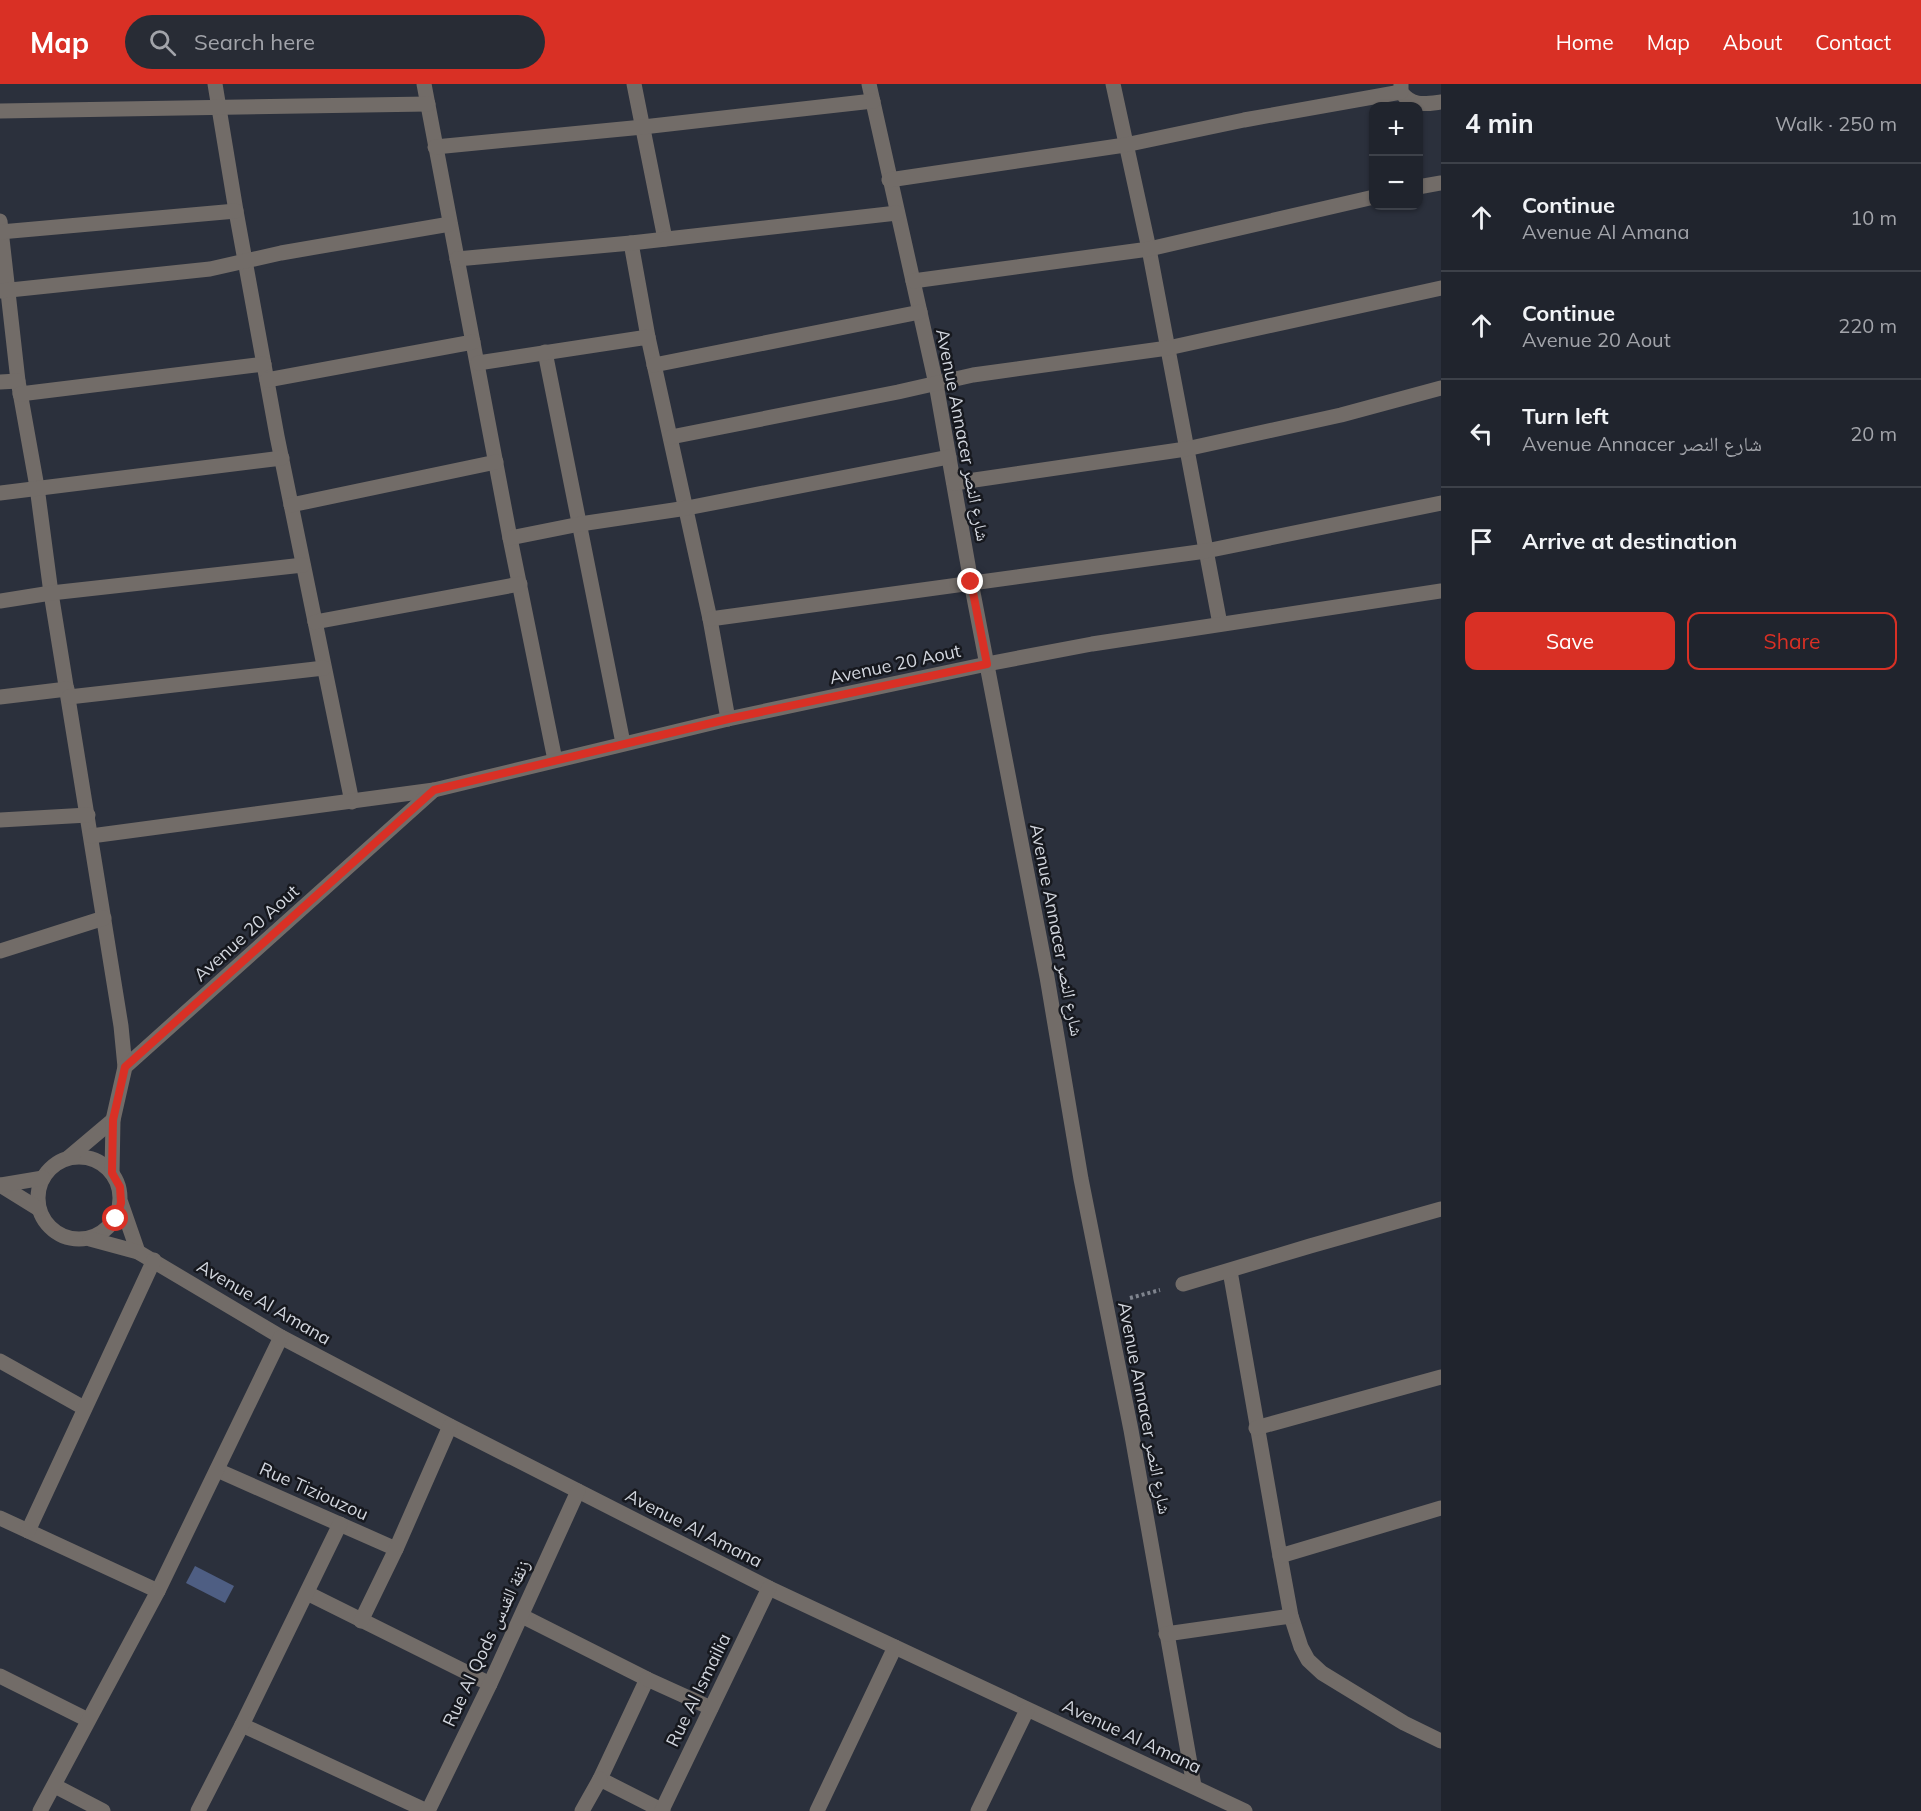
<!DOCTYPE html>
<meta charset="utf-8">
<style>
body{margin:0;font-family:Mulish,"Noto Naskh Arabic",sans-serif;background:#282c35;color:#f1f3f6}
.controls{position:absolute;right:18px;top:18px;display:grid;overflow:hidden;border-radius:12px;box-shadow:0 2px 4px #0004}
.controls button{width:54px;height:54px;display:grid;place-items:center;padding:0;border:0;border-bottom:2px solid #3d4149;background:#20242d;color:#f1f3f6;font:30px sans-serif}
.stop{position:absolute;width:18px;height:18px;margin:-14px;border:4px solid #d93025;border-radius:50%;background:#fff}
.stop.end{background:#d93025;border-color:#fff;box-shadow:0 2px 6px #0008}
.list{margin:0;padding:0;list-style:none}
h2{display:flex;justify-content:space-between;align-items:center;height:78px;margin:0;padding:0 24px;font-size:26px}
h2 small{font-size:20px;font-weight:400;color:#a2a4aa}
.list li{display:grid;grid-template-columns:39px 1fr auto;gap:18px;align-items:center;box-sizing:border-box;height:108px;padding:0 24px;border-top:2px solid #3d4149}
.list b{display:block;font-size:22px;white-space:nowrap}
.list p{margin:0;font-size:20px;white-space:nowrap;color:#a2a4aa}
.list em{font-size:20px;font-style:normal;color:#a2a4aa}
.actions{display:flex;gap:12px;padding:18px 24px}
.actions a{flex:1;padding:14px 0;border:2px solid #d93025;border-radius:12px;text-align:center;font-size:21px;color:#d93025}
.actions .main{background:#d93025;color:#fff}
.icon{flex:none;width:33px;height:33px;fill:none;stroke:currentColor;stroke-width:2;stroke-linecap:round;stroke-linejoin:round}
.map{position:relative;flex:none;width:1441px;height:1727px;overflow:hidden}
header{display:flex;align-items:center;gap:36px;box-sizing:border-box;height:84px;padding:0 30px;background:#d93025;color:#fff}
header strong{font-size:28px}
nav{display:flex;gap:33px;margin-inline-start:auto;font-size:21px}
.search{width:420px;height:54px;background:#282c35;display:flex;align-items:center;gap:15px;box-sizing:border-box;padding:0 21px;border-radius:33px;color:#a2a4aa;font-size:22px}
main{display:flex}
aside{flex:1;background:#20242d}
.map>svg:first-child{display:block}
</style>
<header>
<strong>Map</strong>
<div class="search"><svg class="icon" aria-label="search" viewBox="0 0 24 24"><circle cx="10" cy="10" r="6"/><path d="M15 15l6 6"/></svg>Search here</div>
<nav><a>Home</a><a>Map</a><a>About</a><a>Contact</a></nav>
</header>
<main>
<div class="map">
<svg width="1441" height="1727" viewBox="0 0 1441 1727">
<rect width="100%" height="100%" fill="#2b303c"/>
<polygon fill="#4e5e83" points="195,1482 234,1502 225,1519 186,1499"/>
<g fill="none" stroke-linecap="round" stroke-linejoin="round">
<polyline stroke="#7f848e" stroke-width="4" stroke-dasharray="3 3" stroke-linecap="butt" points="1130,1214 1160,1206"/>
<g stroke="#726c68" stroke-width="15">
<polyline points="215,0 236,127 277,352 352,718"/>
<polyline points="424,0 510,454 555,676"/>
<polyline points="634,0 665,155"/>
<polyline points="869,0 936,300 971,498 1047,893 1081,1095 1131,1346 1194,1702"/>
<polyline points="1113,0 1149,165 1220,540"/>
<path d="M1401,0V8C1412,23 1425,20 1441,18"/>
<polyline points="0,27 428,20"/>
<polyline points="435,63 643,43 873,17"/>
<polyline points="889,96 1125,61 1244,36 1401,8"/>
<polyline points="1418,103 1441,99"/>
<polyline points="0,137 18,297 37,403 51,509 121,942 125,983"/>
<polyline points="0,148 236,127"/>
<polyline points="631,159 648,253"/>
<polyline points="457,175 631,159 897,129"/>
<polyline points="913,197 1149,165 1374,113"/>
<polyline points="0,207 210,185 281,169 450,140"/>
<polyline points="545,268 623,659"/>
<polyline points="478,279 648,253 710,535 728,635"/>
<polyline points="654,281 920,228"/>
<polyline points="267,296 473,258"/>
<polyline points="0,298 18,297"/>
<polyline points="20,310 264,280"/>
<polyline points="671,353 898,308 973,291 1168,264 1441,204"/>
<polyline points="954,399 1186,365 1341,331 1441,304"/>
<polyline points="0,409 282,374"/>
<polyline points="291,421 496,378"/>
<polyline points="510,454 580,440 687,424 949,373"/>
<polyline points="0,517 51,509 303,481"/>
<polyline points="710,535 1206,467 1441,419"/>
<polyline points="315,538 520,500"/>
<polyline points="0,613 67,605"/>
<polyline points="69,613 324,584"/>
<polyline points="0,736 88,731"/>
<polyline points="91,752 434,706 728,635 987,580 1092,560 1441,507"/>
<polyline points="0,867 104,834"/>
<circle cx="79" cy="1114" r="41"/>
<polyline points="68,1074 113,1036"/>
<polyline points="112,1089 113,1036 125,983 434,706"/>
<polyline points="0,1101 39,1125"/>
<polyline points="1,1101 43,1094"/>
<polyline points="121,1119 138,1168"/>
<polyline points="90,1155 138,1168 281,1253 450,1342 769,1504 1245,1727"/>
<polyline points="1230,1187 1280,1472 1291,1532 1301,1563 1308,1576 1322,1589 1404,1639 1441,1657"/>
<polyline points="1183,1200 1310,1162 1441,1125"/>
<polyline points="0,1277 84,1324"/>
<polyline points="1256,1344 1441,1293"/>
<polyline points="217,1386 396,1465"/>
<polyline points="0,1434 158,1507"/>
<polyline points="28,1447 154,1176"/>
<polyline points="1280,1472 1441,1424"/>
<polyline points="307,1509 490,1600"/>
<polyline points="522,1532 647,1595 600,1695 663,1727"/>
<polyline points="361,1537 396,1465 450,1342"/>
<polyline points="1166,1550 1291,1532"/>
<polyline points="0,1592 88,1636"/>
<polyline points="647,1595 711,1624"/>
<polyline points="242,1641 427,1727"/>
<polyline points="55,1702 103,1727"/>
<polyline points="662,1726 769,1504"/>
<polyline points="40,1727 158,1507 281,1253"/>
<polyline points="198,1727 242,1641 340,1440"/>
<polyline points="428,1727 490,1600 578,1407"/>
<polyline points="582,1727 600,1695"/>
<polyline points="817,1727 895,1563"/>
<polyline points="978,1727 1027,1626"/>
</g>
</g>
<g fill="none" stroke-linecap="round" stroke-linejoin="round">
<polyline stroke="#d93025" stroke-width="8" points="116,1135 121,1119 120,1103 112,1089 113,1036 125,983 434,706 728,635 987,580 971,498"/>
</g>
<g text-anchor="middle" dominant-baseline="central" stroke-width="5" stroke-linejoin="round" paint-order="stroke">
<g font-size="18" fill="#d2d6de" stroke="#16181e">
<text transform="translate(963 351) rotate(79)">Avenue Annacer شارع النصر</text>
<text transform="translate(895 580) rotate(-12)">Avenue 20 Aout</text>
<text transform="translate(1057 846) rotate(79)">Avenue Annacer شارع النصر</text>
<text transform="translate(246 849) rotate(-42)">Avenue 20 Aout</text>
<text transform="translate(264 1218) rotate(30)">Avenue Al Amana</text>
<text transform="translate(1145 1324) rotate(79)">Avenue Annacer شارع النصر</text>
<text transform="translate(314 1407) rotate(24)">Rue Tiziouzou</text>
<text transform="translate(694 1444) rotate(27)">Avenue Al Amana</text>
<text transform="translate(486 1559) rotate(-65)">Rue Al Qods زنقة القدس</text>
<text transform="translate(698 1606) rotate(-64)">Rue Al Ismailia</text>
<text transform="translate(1132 1652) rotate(25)">Avenue Al Amana</text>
</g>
</g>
</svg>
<div class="controls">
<button>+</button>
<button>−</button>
</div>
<div class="stop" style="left:116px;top:1135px"></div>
<div class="stop end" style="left:971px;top:498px"></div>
</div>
<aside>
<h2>4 min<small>Walk · 250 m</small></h2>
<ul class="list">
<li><svg class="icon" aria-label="ahead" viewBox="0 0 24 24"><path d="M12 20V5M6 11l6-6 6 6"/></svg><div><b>Continue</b><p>Avenue Al Amana</p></div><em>10 m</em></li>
<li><svg class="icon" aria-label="ahead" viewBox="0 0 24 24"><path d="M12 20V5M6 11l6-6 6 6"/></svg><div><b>Continue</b><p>Avenue 20 Aout</p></div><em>220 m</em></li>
<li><svg class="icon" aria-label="left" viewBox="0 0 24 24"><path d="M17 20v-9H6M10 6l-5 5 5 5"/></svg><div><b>Turn left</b><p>Avenue Annacer شارع النصر</p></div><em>20 m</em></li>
<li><svg class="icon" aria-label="arrive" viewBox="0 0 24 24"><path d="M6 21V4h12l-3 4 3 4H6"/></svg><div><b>Arrive at destination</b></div></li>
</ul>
<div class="actions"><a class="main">Save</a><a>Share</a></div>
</aside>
</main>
